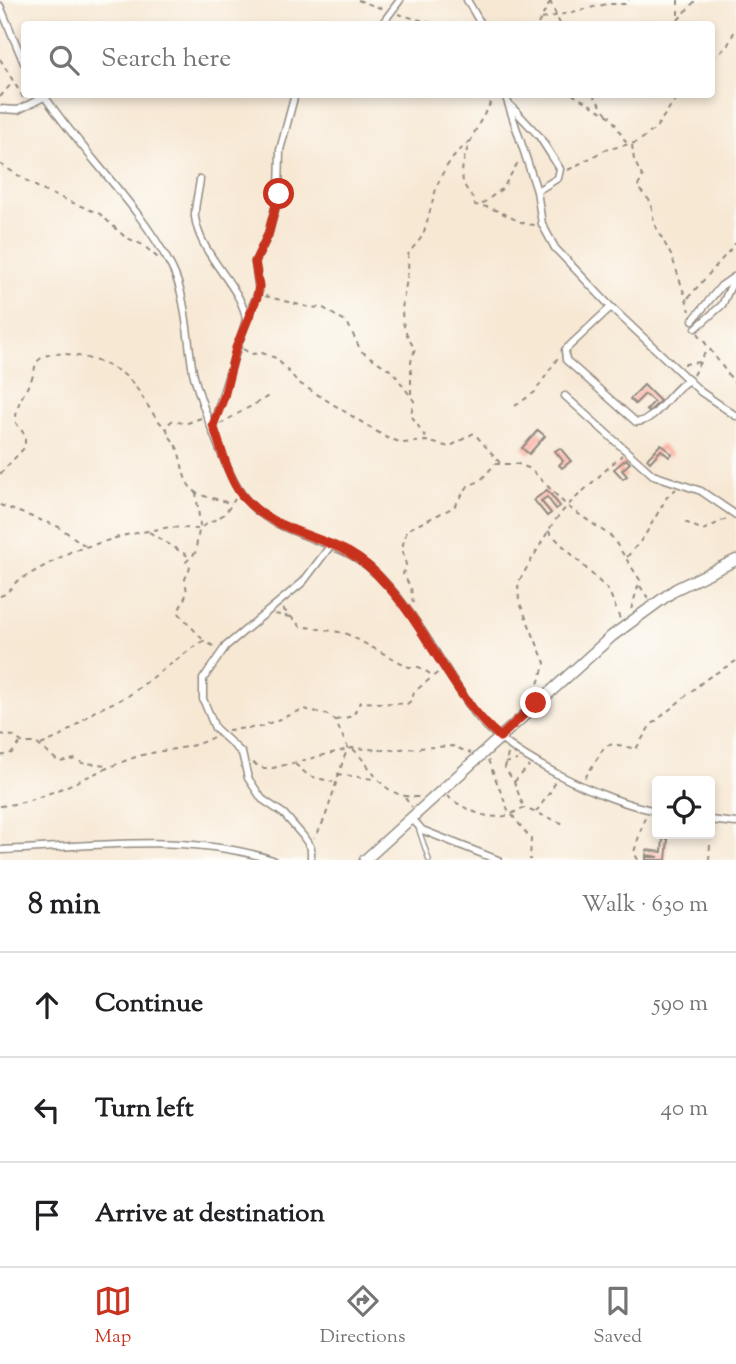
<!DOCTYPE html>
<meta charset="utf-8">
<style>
body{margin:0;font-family:"Sorts Mill Goudy",serif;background:#f2f2f2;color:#202124}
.controls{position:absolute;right:21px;bottom:21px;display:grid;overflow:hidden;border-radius:7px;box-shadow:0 4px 10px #0003}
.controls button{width:63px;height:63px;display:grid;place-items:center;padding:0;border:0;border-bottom:2px solid #e0e0e0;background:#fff;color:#202124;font:35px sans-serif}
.stop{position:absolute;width:21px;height:21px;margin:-16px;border:5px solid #c8321e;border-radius:50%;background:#fff}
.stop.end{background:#c8321e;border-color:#fff;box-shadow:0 2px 7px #0008}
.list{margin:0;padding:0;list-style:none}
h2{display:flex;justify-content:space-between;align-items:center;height:91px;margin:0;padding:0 28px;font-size:30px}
h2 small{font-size:23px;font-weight:400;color:#757577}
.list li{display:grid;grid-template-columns:46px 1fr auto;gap:21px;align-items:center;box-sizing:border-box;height:105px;padding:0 28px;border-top:2px solid #e0e0e0}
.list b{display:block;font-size:26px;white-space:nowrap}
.list em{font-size:23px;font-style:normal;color:#757577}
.icon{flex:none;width:38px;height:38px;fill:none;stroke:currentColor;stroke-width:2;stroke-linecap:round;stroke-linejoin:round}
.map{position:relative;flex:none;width:736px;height:860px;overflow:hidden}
.search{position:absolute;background:#fff;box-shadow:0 4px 10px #0003;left:21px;right:21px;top:21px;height:77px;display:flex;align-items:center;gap:18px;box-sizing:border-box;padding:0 24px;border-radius:7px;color:#757577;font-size:26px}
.sheet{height:406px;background:#fff}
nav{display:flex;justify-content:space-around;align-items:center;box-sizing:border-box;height:98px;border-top:2px solid #e0e0e0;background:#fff;font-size:19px;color:#757577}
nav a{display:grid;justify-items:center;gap:4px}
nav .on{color:#c8321e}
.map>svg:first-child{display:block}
</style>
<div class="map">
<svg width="736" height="860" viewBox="0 0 736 860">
<rect width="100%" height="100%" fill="#fdfcf7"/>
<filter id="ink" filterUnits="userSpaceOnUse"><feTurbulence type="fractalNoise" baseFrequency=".0143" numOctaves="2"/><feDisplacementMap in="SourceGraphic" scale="14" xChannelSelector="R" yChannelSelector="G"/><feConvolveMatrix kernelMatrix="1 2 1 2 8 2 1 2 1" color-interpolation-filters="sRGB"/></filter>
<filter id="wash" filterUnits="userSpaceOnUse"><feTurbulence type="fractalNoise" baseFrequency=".00686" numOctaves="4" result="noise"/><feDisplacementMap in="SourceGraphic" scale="28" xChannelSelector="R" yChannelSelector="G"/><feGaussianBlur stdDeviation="1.57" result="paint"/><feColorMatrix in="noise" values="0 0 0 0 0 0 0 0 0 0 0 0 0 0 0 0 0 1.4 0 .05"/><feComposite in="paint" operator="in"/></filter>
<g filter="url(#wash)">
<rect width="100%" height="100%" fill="#f7e8d4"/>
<g id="blocks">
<g fill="#faaa9f">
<polygon points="644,385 660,401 649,412 646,410 654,402 645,394 635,404 630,399"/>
<polygon points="538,430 545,436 529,454 522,448"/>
<polygon points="661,444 672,454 669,457 661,450 650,462 647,459"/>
<polygon points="560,448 571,461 562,468 559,465 563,461 555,451"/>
<polygon points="626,459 630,463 622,470 627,476 623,479 614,469"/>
<polygon points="547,490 560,506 556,509 547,497 541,501 551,513 547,516 534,500"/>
<polygon points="663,839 668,839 666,860 646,860 646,857 659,857 646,855 647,850 662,852"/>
</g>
</g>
</g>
<g filter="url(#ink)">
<use href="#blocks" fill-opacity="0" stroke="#918a80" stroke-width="2"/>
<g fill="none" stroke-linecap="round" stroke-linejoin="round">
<defs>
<polyline id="service" points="419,830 429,860"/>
<g id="minor">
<polyline points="467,0 481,24"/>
<polyline points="0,6 24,63"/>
<polyline points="382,24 400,0"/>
<path d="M43,94C83,154 139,204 172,268C187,298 187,339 193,372C199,398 225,468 239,490C267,536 330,535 369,567C414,606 440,664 474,712C505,755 605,802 657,811"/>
<polyline points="505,94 537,191 542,224 555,248 611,307 701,392 736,416"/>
<polyline points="509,104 539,136 560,169 558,178 537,191"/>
<polyline points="0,109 18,110 44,97"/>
<path d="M200,179C199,191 194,206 195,217C200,257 243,287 246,320L213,425"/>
<path d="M611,307L565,350L566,360L636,422C657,422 670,389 689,380"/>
<polyline points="247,318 259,291 255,262 268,235 279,194 280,150 295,94"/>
<polyline points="693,320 721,286 734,277"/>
<polyline points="696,328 722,305 735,277"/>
<polyline points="565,396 653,475 701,491 736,515"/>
<polyline points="411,817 422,830 498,860"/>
<polyline points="710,820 736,823"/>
<path d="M0,850C90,847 186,832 273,860"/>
<polyline points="311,860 311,848 303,836 284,814 262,799 248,778 242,753 215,728 203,699 203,679 226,646 303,582 331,545"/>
</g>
<polyline id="primary" points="365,860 612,636 676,589 736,560"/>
</defs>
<use href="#service" stroke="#918a80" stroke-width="6"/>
<use href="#minor" stroke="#918a80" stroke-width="9"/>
<use href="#primary" stroke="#918a80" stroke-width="13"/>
<g stroke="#918a80" stroke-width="2" stroke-dasharray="5 5" stroke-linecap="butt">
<polyline points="358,0 383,9"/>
<polyline points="678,0 678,24"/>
<polyline points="550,1 560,24"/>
<polyline points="398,14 435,24"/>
<polyline points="542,19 607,4 625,4 629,0"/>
<polyline points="678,20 696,0"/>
<polyline points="538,24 551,0"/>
<polyline points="712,58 727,47 736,28"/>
<polyline points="0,59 24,99"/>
<path d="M496,94C484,115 457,156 463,181C465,190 473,195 475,205C501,207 514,224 535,225"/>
<polyline points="572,94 611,117 627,144"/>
<polyline points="592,94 607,114"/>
<polyline points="0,97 13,82"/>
<polyline points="632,145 634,160 643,178 637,187 651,202 654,223 672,257 690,311"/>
<polyline points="0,164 42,190 100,214 125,237 143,245 159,259"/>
<polyline points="568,170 605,150 638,142 655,129 679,94"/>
<polyline points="482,204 503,188 520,159"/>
<polyline points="265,296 312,308 322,307 348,324 361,351 393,372 414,401 411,415 428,441"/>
<polyline points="688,298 736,243"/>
<polyline points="698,333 736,385"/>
<polyline points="243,349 251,354 262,353 276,358 299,383 387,438 403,443 426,441 449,447 474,433 500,463"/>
<polyline points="684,364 701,362"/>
<polyline points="693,375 707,349"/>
<path d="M411,394V362L415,349C389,310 411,294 408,255C412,247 421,241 424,232C438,187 434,172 472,139"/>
<polyline points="515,406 535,392 559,356"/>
<path d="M201,418L185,424L173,420L167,425C166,437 175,440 178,450C186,477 182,493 216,499C223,500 225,503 232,503"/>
<polyline points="220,424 272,394"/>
<path d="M0,474L25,447V435L16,423C15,404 24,395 32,378C35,372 34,363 40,359C57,345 107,362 123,374C142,388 148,414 167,429"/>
<polyline points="196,492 200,525 195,553 186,562 190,568 185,579 187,593 178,612 204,641"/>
<polyline points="0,505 59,527 87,547"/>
<polyline points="685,522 703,530 728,518"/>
<polyline points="548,531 609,591 620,619"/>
<polyline points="149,532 188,556"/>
<polyline points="627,557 644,537 667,497 676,489"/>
<polyline points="640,586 648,598"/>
<polyline points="0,596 6,594 17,581 72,551 126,535 170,527 198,529 225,514 235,499"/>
<polyline points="413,603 411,588 403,574 406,565 402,548 407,530 454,507 468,486 480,481 495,464 518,464 531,469 567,506 612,537 640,580 630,613"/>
<polyline points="283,609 300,626 345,633 409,667 419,667 432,675"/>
<polyline points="275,614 290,617"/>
<polyline points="535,693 545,663 519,601 518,583 553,523 567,506 622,455"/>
<polyline points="336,720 353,716 360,702 407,704 412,700 414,692 441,670"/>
<path d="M228,730L260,727L304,709L326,714L335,720L348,748C337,773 328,821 314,838"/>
<polyline points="0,734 13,736 23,743 36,743 59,762 76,759 82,763 109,765"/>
<polyline points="41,745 61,736 95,711 128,696 199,643 204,641 215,647"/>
<path d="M353,749C377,772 380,798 420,797"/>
<polyline points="508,754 505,768 514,782 524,808"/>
<polyline points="0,756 12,753 20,743"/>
<polyline points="488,760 508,810 531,839 530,860"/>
<polyline points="253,763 263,768 273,768 352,748 383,750 452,746 471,753"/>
<polyline points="505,763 517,760"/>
<polyline points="295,764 309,776 333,782"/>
<polyline points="337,774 373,779"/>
<polyline points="585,778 605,746 614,744 636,749 650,726 706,679 736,661"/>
<polyline points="514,782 529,766"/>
<path d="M447,796C462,808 489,822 509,815C515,813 518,809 524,808L564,824"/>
<polyline points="405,798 412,807"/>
<path d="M0,806C48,801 90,772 136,757C163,748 189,751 213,737"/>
<polyline points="536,812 553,788 555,780"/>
<polyline points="638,860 634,852 645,817"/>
<polyline points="709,860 711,829"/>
</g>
<use href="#service" stroke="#fff" stroke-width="3.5"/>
<use href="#minor" stroke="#fff" stroke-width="6"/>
<use href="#primary" stroke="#fff" stroke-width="10"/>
</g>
</g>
<g fill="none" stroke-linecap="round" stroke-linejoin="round" filter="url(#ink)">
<path stroke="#c8321e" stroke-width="9" d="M279,194L268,235L255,262L259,286L257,297L236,348L224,397L213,425C221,447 227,475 241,494C268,529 312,533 348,552C362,560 375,571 385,583C429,630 451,695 500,737L536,703"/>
</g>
</svg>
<div class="controls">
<button><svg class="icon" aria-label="locate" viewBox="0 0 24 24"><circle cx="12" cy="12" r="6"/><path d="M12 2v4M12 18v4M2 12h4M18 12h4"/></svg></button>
</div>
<div class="stop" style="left:279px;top:194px"></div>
<div class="stop end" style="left:536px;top:703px"></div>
<div class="search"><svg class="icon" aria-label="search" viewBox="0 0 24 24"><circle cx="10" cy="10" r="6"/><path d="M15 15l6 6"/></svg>Search here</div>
</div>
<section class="sheet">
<h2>8 min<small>Walk · 630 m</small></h2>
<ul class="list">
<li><svg class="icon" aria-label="ahead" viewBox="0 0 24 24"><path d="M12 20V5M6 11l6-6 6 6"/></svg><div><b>Continue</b></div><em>590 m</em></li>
<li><svg class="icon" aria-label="left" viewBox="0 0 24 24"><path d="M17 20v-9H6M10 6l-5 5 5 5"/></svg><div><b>Turn left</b></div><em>40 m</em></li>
<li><svg class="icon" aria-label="arrive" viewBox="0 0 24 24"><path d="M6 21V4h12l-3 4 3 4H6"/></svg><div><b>Arrive at destination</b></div></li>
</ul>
</section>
<nav>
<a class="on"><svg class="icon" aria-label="map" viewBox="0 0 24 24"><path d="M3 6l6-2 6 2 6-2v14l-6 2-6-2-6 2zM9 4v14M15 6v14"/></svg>Map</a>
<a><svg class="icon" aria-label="directions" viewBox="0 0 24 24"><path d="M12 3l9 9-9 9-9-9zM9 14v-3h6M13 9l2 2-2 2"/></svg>Directions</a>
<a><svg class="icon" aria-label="saved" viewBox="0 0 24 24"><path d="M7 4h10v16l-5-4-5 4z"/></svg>Saved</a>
</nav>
